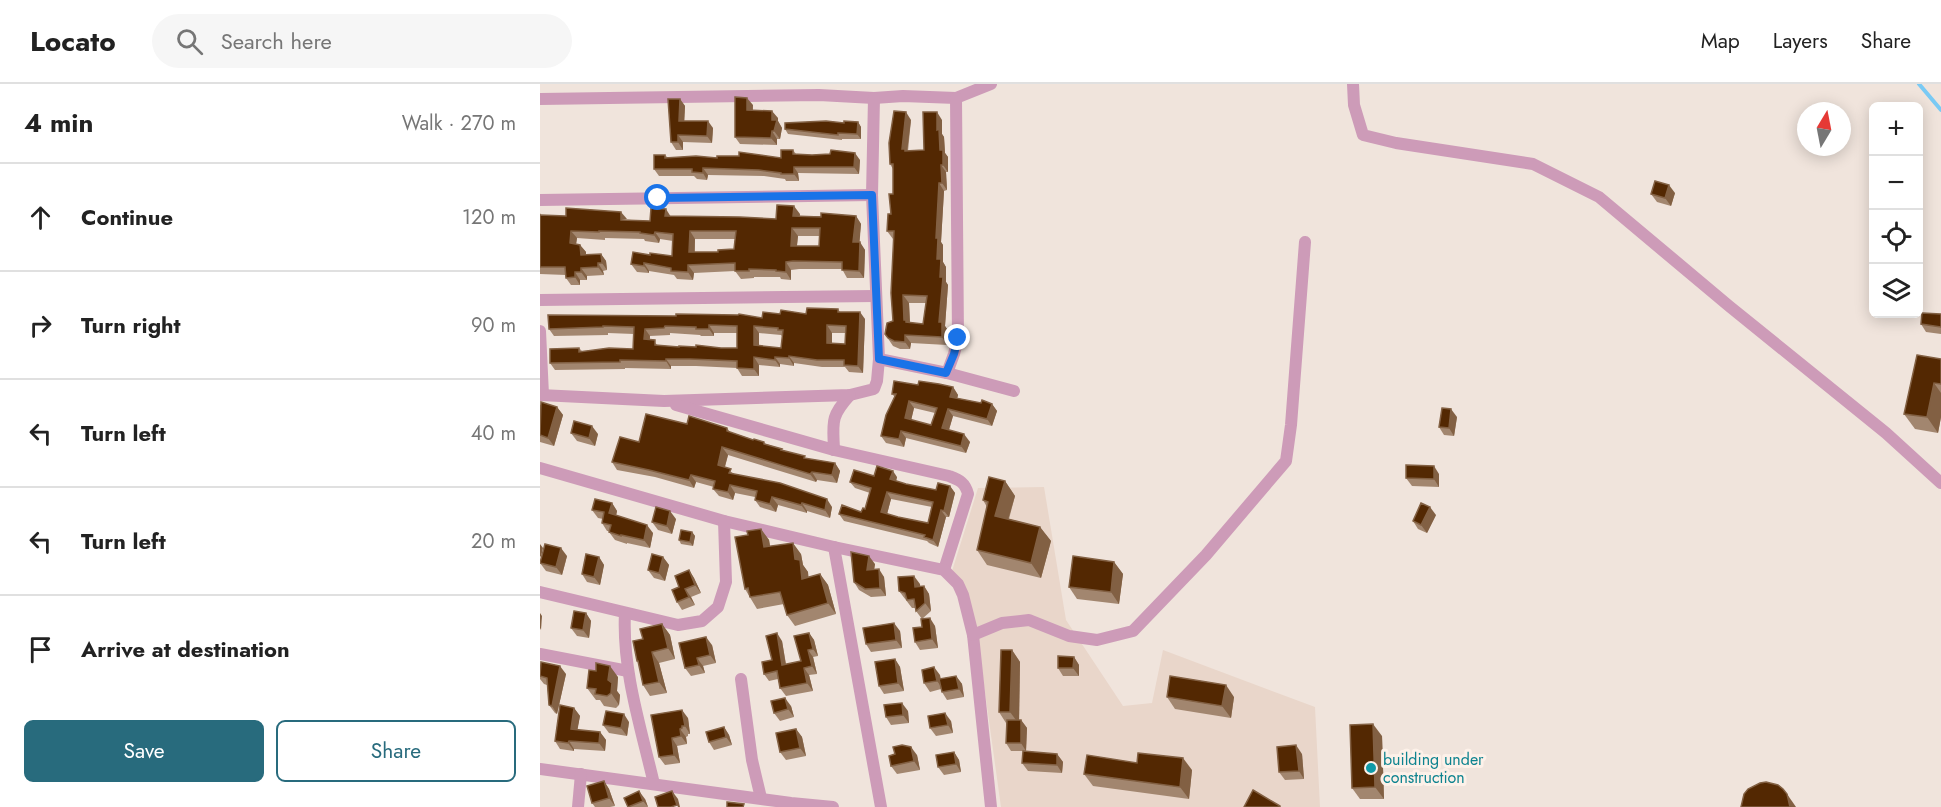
<!DOCTYPE html>
<meta charset="utf-8">
<style>
body{margin:0;font-family:Jost,sans-serif;background:#f6f6f6;color:#222}
.controls{position:absolute;right:18px;top:18px;display:grid;overflow:hidden;border-radius:9px;box-shadow:0 3px 15px #0003}
.controls button{width:54px;height:54px;display:grid;place-items:center;padding:0;border:0;border-bottom:2px solid #e0e0e0;background:#fff;color:#222;font:30px sans-serif}
.compass{position:absolute;left:1257px;top:18px;width:54px;height:54px;border-radius:50%;background:#fff;box-shadow:0 3px 15px #0003;rotate:10deg}
.stop{position:absolute;width:18px;height:18px;margin:-14px;border:4px solid #1a73e8;border-radius:50%;background:#fff}
.stop.end{background:#1a73e8;border-color:#fff;box-shadow:0 2px 6px #0008}
.list{margin:0;padding:0;list-style:none}
h2{display:flex;justify-content:space-between;align-items:center;height:78px;margin:0;padding:0 24px;font-size:26px}
h2 small{font-size:20px;font-weight:400;color:#767676}
.list li{display:grid;grid-template-columns:39px 1fr auto;gap:18px;align-items:center;box-sizing:border-box;height:108px;padding:0 24px;border-top:2px solid #e0e0e0}
.list b{display:block;font-size:22px;white-space:nowrap}
.list em{font-size:20px;font-style:normal;color:#767676}
.actions{display:flex;gap:12px;padding:18px 24px}
.actions a{flex:1;padding:14px 0;border:2px solid #286b7d;border-radius:9px;text-align:center;font-size:21px;color:#286b7d}
.actions .main{background:#286b7d;color:#fff}
.icon{flex:none;width:33px;height:33px;fill:none;stroke:currentColor;stroke-width:2;stroke-linecap:round;stroke-linejoin:round}
.map{position:relative;flex:none;width:1401px;height:723px;overflow:hidden}
header{display:flex;align-items:center;gap:36px;box-sizing:border-box;height:84px;padding:0 30px;background:#fff;border-bottom:2px solid #e0e0e0}
header strong{font-size:28px}
nav{display:flex;gap:33px;margin-inline-start:auto;font-size:21px}
.search{width:420px;height:54px;background:#f6f6f6;display:flex;align-items:center;gap:15px;box-sizing:border-box;padding:0 21px;border-radius:33px;color:#767676;font-size:22px}
main{display:flex}
aside{flex:1;background:#fff}
.map>svg:first-child{display:block}
</style>
<header>
<strong>Locato</strong>
<div class="search"><svg class="icon" aria-label="search" viewBox="0 0 24 24"><circle cx="10" cy="10" r="6"/><path d="M15 15l6 6"/></svg>Search here</div>
<nav><a>Map</a><a>Layers</a><a>Share</a></nav>
</header>
<main>
<aside>
<h2>4 min<small>Walk · 270 m</small></h2>
<ul class="list">
<li><svg class="icon" aria-label="ahead" viewBox="0 0 24 24"><path d="M12 20V5M6 11l6-6 6 6"/></svg><div><b>Continue</b></div><em>120 m</em></li>
<li><svg class="icon" aria-label="right" viewBox="0 0 24 24"><path d="M7 20v-9h11M14 6l5 5-5 5"/></svg><div><b>Turn right</b></div><em>90 m</em></li>
<li><svg class="icon" aria-label="left" viewBox="0 0 24 24"><path d="M17 20v-9H6M10 6l-5 5 5 5"/></svg><div><b>Turn left</b></div><em>40 m</em></li>
<li><svg class="icon" aria-label="left" viewBox="0 0 24 24"><path d="M17 20v-9H6M10 6l-5 5 5 5"/></svg><div><b>Turn left</b></div><em>20 m</em></li>
<li><svg class="icon" aria-label="arrive" viewBox="0 0 24 24"><path d="M6 21V4h12l-3 4 3 4H6"/></svg><div><b>Arrive at destination</b></div></li>
</ul>
<div class="actions"><a class="main">Save</a><a>Share</a></div>
</aside>
<div class="map">
<svg width="1401" height="723" viewBox="0 0 1401 723">
<rect width="100%" height="100%" fill="#f0e4dc"/>
<polygon fill="#e9d6ca" points="504,403 526,536 583,622 612,619 623,566 775,623 780,723 461,723 438,558 412,487 438,404"/>
<g fill="none" stroke-linecap="round" stroke-linejoin="round">
<polyline stroke="#7acaf4" stroke-width="4" points="1379,0 1401,26"/>
<g stroke="#cd9bb8" stroke-width="12">
<polyline points="813,0 814,21 823,51 856,59 993,80 1059,113 1189,222 1346,349 1401,399"/>
<polyline points="0,15 279,11 334,14 363,12 416,14 451,0"/>
<polyline points="0,116 332,111"/>
<polyline points="0,216 335,212"/>
<polyline points="0,247 3,311"/>
<polyline points="339,275 407,289 474,307"/>
<polyline points="407,289 414,270 418,254 416,14"/>
<polyline points="0,311 124,317 310,311 334,305 337,297 339,275 332,111 334,14"/>
<path d="M136,321L294,366L409,392C419,396 425,398 428,410L404,486"/>
<path d="M294,366C293,338 290,333 310,311"/>
<polyline points="0,384 184,437 294,463 404,486 418,500 423,511 433,551 451,723"/>
<polyline points="294,463 341,723"/>
<polyline points="0,508 138,541 162,537 178,523 186,498 184,437"/>
<path d="M85,529C82,586 101,644 114,700"/>
<polyline points="433,551 462,539 489,536 529,552 557,556 593,547 666,471 746,377 751,341 765,158"/>
<polyline points="0,570 88,587"/>
<polyline points="201,595 212,676 221,714"/>
<polyline points="0,685 251,719 293,723"/>
<polyline points="38,723 41,690"/>
</g>
</g>
<g fill="#a2866f" fill-rule="evenodd">
<polygon points="140,15 145,22 144,37 173,44 172,59 143,58 143,66 136,66 131,58"/>
<polygon points="213,21 213,26 238,34 238,37 242,44 240,55 237,55 237,61 200,60 195,53"/>
<path d="M371,36L368,67L384,66L402,36V50L404,53L405,69L408,73V88H406L407,106L404,107L401,158L403,161V178L406,183V198L408,201L405,242L407,245V261L371,259L370,265H360L353,262L345,250L353,237L354,155H353L347,147L353,110V85L350,80ZM369,219H386L383,240L370,239Z"/>
<polygon points="318,38 321,43 321,55 302,55 302,56 248,50 245,45"/>
<polygon points="253,66 256,70 320,76 319,90 258,89 259,97 246,97 245,95 224,92 168,91 167,96 157,95 154,92 119,92 114,85 125,71 127,73 241,74"/>
<polygon points="1135,109 1131,122 1117,118 1111,110"/>
<path d="M0,129L1,131L110,137L131,132L236,135L260,130L259,132H316L321,140L319,158L325,166L324,194H307L302,185H259L251,186V196L241,195L240,193H214V194L201,195L195,187L154,189L153,196L137,195L134,191L109,187V189L97,188L91,180L110,171L132,172L133,157L120,155L119,159L105,157L104,155L65,154V156L37,154L36,160L40,161L46,168V171L61,170L66,177L67,186L63,187L64,191L47,192V196H40V201H31L26,194V191L0,190ZM258,152H280L279,162H257ZM155,155H195L194,165L178,168H155Z"/>
<path d="M298,225L300,228L325,235L323,289L309,288L305,283H282L254,279V282L240,280V283L219,281V292H202L197,284L156,282H131V285L85,284V285L15,286L10,279L39,264L42,267L93,265L94,250L68,249V251L14,252L9,245L222,234L240,230H266ZM130,249L160,251L161,252H174V249H197V264H181L119,262L110,255V252L130,251ZM219,249L241,251L243,253L241,264L219,262ZM292,249H305V260H292Z"/>
<polygon points="1401,230 1401,250 1386,248 1381,240"/>
<polygon points="1401,275 1401,333 1398,349 1375,345 1364,330"/>
<path d="M378,301L413,303L418,311L417,314L441,319L452,320L457,327L452,342L413,332L409,346L430,358L426,369L366,354L364,363L346,359L341,352L355,313L352,310ZM374,324L395,329L391,341L371,336Z"/>
<polygon points="0,321 17,323 23,331 14,362 0,358"/>
<polygon points="917,333 914,352 904,351 899,343"/>
<polygon points="147,340 187,344 190,348 242,365 243,367 267,375 295,379 300,387 297,399 277,396 276,398 188,371 185,383 194,390 292,423 290,434 267,427 267,429 238,421 236,428 220,423 215,416 215,413 195,409 193,416 179,412 173,405 174,403 156,398 154,404 115,393 77,386 72,378 99,358"/>
<polygon points="31,349 58,350 55,362 37,357"/>
<polygon points="899,390 899,403 872,402 866,394"/>
<path d="M334,392L357,393L356,397L366,400L396,406L410,402L415,409L409,433H406L398,463L389,459L387,457L304,437L299,430L321,428L325,425L330,409L315,404L310,398ZM351,415L392,423L388,439L358,433L347,430Z"/>
<polygon points="465,397 475,412 469,435 500,443 511,457 501,494 447,481 437,466 447,423 443,416"/>
<polygon points="72,419 77,427 76,431 113,449 110,464 87,459 87,460 75,456 69,448 69,447 67,447 62,439 63,435 58,434 52,426"/>
<polygon points="896,431 887,449 878,445 873,437"/>
<polygon points="136,435 132,450 118,446 112,438"/>
<polygon points="221,445 229,456 230,462 261,470 263,481 268,488 268,493 280,490 288,501 296,530 255,542 247,531 244,520 217,525 205,505 208,451"/>
<polygon points="152,448 155,452 153,462 141,460 139,456"/>
<polygon points="27,472 22,491 6,487 0,479"/>
<polygon points="59,473 64,481 60,501 47,498 42,490"/>
<polygon points="123,473 129,481 125,497 114,494 108,486"/>
<polygon points="574,478 583,490 579,520 537,515 529,503"/>
<polygon points="335,480 334,485 344,493 346,512 331,513 319,506 314,498"/>
<polygon points="149,486 154,494 161,509 151,513 155,521 142,526 137,518 139,503"/>
<polygon points="380,500 380,502 384,502 389,510 391,527 382,535 395,542 398,564 380,566 375,558 382,543 382,535 376,527 376,524 372,524 359,507"/>
<polygon points="46,529 51,537 49,554 37,552 31,544"/>
<polygon points="122,540 130,551 135,575 119,579 127,609 110,612 103,601 99,580 97,577 103,555"/>
<polygon points="360,547 362,564 331,568 326,560"/>
<polygon points="269,549 274,556 278,572 273,573 277,590 269,591 273,607 246,612 240,604 238,595 229,597 224,590 242,557 246,580 261,577"/>
<polygon points="172,561 176,579 163,582 165,589 151,592 145,584"/>
<polygon points="472,566 480,578 479,636 481,636 487,644 486,667 471,667 466,659 466,639 459,628"/>
<polygon points="534,573 539,581 539,592 523,592 518,584"/>
<polygon points="355,575 360,583 364,607 344,610 339,602"/>
<polygon points="0,582 26,590 17,630 15,629 9,621 7,601 4,600 0,595"/>
<polygon points="400,591 400,595 416,592 422,600 424,613 407,616 402,608 401,605 390,608 384,599"/>
<polygon points="78,593 77,607 80,611 79,621 76,624 64,622 60,616 56,616 47,604"/>
<polygon points="627,613 694,613 691,634 635,625"/>
<polygon points="251,622 254,633 240,637 234,629"/>
<polygon points="34,624 40,632 37,646 60,648 66,656 65,667 34,665 34,667 20,665 15,657"/>
<polygon points="368,627 369,639 351,641 346,633"/>
<polygon points="111,631 148,634 150,650 148,650 148,652 146,653 147,660 137,662 140,679 125,681 119,673"/>
<polygon points="411,637 413,649 396,652 390,644"/>
<polygon points="89,638 87,652 69,649 63,641"/>
<polygon points="184,643 189,651 192,661 174,666 169,658"/>
<polygon points="256,645 262,653 266,672 246,676 240,668"/>
<polygon points="842,652 844,715 820,715 812,704"/>
<polygon points="414,668 419,676 421,688 404,691 398,683"/>
<polygon points="517,670 523,678 522,689 488,687 482,679"/>
<polygon points="762,670 764,695 745,696 739,688"/>
<polygon points="377,671 380,686 357,690 351,682"/>
<polygon points="652,686 649,715 553,702 544,690"/>
<polygon points="64,697 69,705 75,722 70,723 55,723 52,719"/>
<polygon points="105,715 108,723 88,723"/>
</g>
<g fill="#826043">
<polygon points="207,14 213,21 212,33 207,26"/>
<polygon points="140,15 145,22 144,44 139,37"/>
<polygon points="232,27 238,34 238,37 242,44 240,55 234,47 232,36"/>
<polygon points="366,28 371,36 367,68 362,65"/>
<polygon points="397,28 402,36 402,50 404,53 405,69 408,73 408,88 403,81 397,46"/>
<polygon points="168,37 173,44 172,59 167,52"/>
<polygon points="318,38 321,43 321,55 317,50"/>
<polygon points="232,47 237,55 237,61 231,54"/>
<polygon points="138,51 143,58 143,66 138,58"/>
<polygon points="315,69 320,76 319,90 314,83"/>
<polygon points="401,81 406,88 407,106 402,99"/>
<polygon points="254,83 258,89 259,97 254,90"/>
<polygon points="163,84 168,91 167,96 163,89"/>
<polygon points="399,99 404,107 401,158 403,161 403,178 406,183 406,198 408,201 405,242 407,245 407,261 402,253 399,238 400,193 397,175 396,154"/>
<polygon points="1129,101 1135,109 1131,122 1125,114"/>
<polygon points="254,122 260,130 259,140 253,132"/>
<polygon points="126,125 131,133 125,132"/>
<polygon points="81,128 87,135 81,136"/>
<polygon points="316,132 321,140 319,165 313,158"/>
<polygon points="252,144 258,152 256,169 251,162"/>
<polygon points="31,147 37,154 35,167 30,159"/>
<polygon points="150,147 155,155 154,176 149,168"/>
<polygon points="115,148 120,155 119,159 114,151"/>
<polygon points="320,158 325,166 324,194 319,187"/>
<polygon points="40,161 46,168 46,179 41,171"/>
<polygon points="61,170 66,177 67,186 62,179"/>
<polygon points="246,178 251,186 251,196 246,188"/>
<polygon points="58,179 63,187 64,191 58,183"/>
<polygon points="104,179 109,187 109,189 104,182"/>
<polygon points="148,181 154,189 153,196 148,188"/>
<polygon points="41,184 47,192 47,196 41,188"/>
<polygon points="35,188 40,196 40,201 35,193"/>
<polygon points="363,211 369,219 370,240 372,243 364,236"/>
<polygon points="320,228 325,235 323,289 318,282"/>
<polygon points="169,241 174,249 174,252 169,245"/>
<polygon points="287,241 292,249 292,267 287,259"/>
<polygon points="214,242 219,249 219,268 214,261"/>
<polygon points="105,245 110,252 109,262 104,255"/>
<polygon points="365,251 371,259 370,265 365,258"/>
<polygon points="249,272 254,279 254,282 249,274"/>
<polygon points="214,273 219,281 219,292 214,285"/>
<polygon points="235,273 240,280 240,283 235,276"/>
<polygon points="126,275 131,282 131,285 126,277"/>
<polygon points="1394,299 1401,309 1401,333 1398,349 1387,333"/>
<polygon points="413,303 418,311 416,320 410,313"/>
<polygon points="369,317 374,324 370,341 365,334"/>
<polygon points="452,320 457,327 452,342 447,335"/>
<polygon points="17,323 23,331 14,362 8,354"/>
<polygon points="408,325 413,332 407,352 402,344"/>
<polygon points="911,325 917,333 914,352 909,344"/>
<polygon points="52,342 58,350 55,362 49,354"/>
<polygon points="361,347 366,354 364,363 359,355"/>
<polygon points="424,350 430,358 426,369 421,362"/>
<polygon points="182,363 188,371 183,389 178,381"/>
<polygon points="295,379 300,387 297,399 292,391"/>
<polygon points="894,382 899,390 899,403 894,395"/>
<polygon points="353,387 357,393 355,401 350,395"/>
<polygon points="272,388 277,396 276,398 270,390"/>
<polygon points="151,391 156,398 154,404 149,396"/>
<polygon points="465,397 475,412 465,446 455,432"/>
<polygon points="190,401 195,409 193,416 188,408"/>
<polygon points="410,402 415,409 409,433 404,427"/>
<polygon points="347,408 351,415 346,434 341,428"/>
<polygon points="232,413 238,421 236,428 230,420"/>
<polygon points="287,415 292,423 290,434 285,426"/>
<polygon points="72,419 77,427 75,437 69,429"/>
<polygon points="262,419 267,427 267,429 261,421"/>
<polygon points="890,423 896,431 887,449 881,441"/>
<polygon points="401,426 406,433 398,463 393,456"/>
<polygon points="130,427 136,435 132,450 127,442"/>
<polygon points="107,441 113,449 110,464 104,456"/>
<polygon points="500,443 511,457 501,494 491,479"/>
<polygon points="221,445 229,456 232,474 224,463"/>
<polygon points="152,448 155,452 153,462 150,458"/>
<polygon points="253,459 261,470 263,481 268,488 270,506 262,495 255,475"/>
<polygon points="0,460 3,464 1,473 0,472"/>
<polygon points="21,464 27,472 22,491 16,483"/>
<polygon points="329,472 335,480 333,494 327,486"/>
<polygon points="59,473 64,481 60,501 54,493"/>
<polygon points="123,473 129,481 125,497 119,489"/>
<polygon points="574,478 583,490 579,520 571,508"/>
<polygon points="339,485 344,493 346,512 340,504"/>
<polygon points="149,486 154,494 161,509 155,501"/>
<polygon points="280,490 288,501 296,530 288,519"/>
<polygon points="374,492 380,500 381,511 375,503"/>
<polygon points="384,502 389,510 391,527 385,519"/>
<polygon points="145,505 151,513 155,521 149,513"/>
<polygon points="0,529 2,532 1,546 0,544"/>
<polygon points="46,529 51,537 49,554 43,546"/>
<polygon points="390,534 395,542 398,564 392,555"/>
<polygon points="354,539 360,547 362,564 356,556"/>
<polygon points="122,540 130,551 135,575 128,564"/>
<polygon points="237,549 242,557 247,588 242,581"/>
<polygon points="269,549 274,556 278,572 273,565"/>
<polygon points="166,553 172,561 176,579 170,571"/>
<polygon points="268,566 273,573 277,590 272,582"/>
<polygon points="472,566 480,578 479,640 470,628"/>
<polygon points="112,568 119,579 127,609 119,598"/>
<polygon points="534,573 539,581 539,592 533,584"/>
<polygon points="157,574 163,582 165,589 159,581"/>
<polygon points="355,575 360,583 364,607 358,599"/>
<polygon points="20,582 26,590 17,630 12,622"/>
<polygon points="70,582 78,593 77,607 80,611 79,621 71,609 68,596"/>
<polygon points="394,583 400,591 403,605 397,597"/>
<polygon points="264,584 269,591 273,607 267,599"/>
<polygon points="416,592 422,600 424,613 419,605"/>
<polygon points="686,601 694,613 691,634 682,622"/>
<polygon points="245,614 251,622 254,633 248,625"/>
<polygon points="362,619 368,627 369,639 363,631"/>
<polygon points="34,624 40,632 36,654 31,645"/>
<polygon points="142,626 148,634 150,650 145,642"/>
<polygon points="405,629 411,637 413,649 408,641"/>
<polygon points="84,630 89,638 87,652 81,644"/>
<polygon points="481,636 487,644 486,667 481,659"/>
<polygon points="833,640 842,652 844,715 835,703"/>
<polygon points="184,643 189,651 192,661 186,653"/>
<polygon points="140,645 146,653 147,660 141,652"/>
<polygon points="256,645 262,653 266,672 260,664"/>
<polygon points="60,648 66,656 65,667 59,659"/>
<polygon points="132,654 137,662 140,679 134,671"/>
<polygon points="29,657 34,665 34,667 28,659"/>
<polygon points="756,661 762,670 764,695 759,687"/>
<polygon points="371,663 377,671 380,686 374,677"/>
<polygon points="414,668 419,676 421,688 416,680"/>
<polygon points="517,670 523,678 522,689 517,681"/>
<polygon points="643,674 652,686 649,715 640,703"/>
<polygon points="64,697 69,705 75,722 69,714"/>
<polygon points="99,707 105,715 108,723 103,717"/>
<polygon points="132,707 138,715 140,723 138,723 137,721"/>
<polygon points="1247,710 1256,723 1250,723"/>
</g>
<g fill="#532802" stroke="#826043" stroke-width="1.5" fill-rule="evenodd">
<polygon points="195,13 207,14 207,26 232,27 232,36 237,36 234,47 232,47 231,54 195,53"/>
<polygon points="128,15 140,15 139,37 168,37 167,52 138,51 138,58 131,58"/>
<path d="M354,27L366,28L362,65H365V67L384,66L383,28H397V46L399,45L400,66H403V81H401L402,99H399L396,154H398L397,175H401L400,193H403L399,238H402V253L365,251V258L354,257L348,254L345,250L347,239L353,237L351,209L354,147H347L348,130H351L349,110H353V80H350L349,59ZM363,211L387,212L383,240L366,238V236H364Z"/>
<polygon points="286,37 304,39 304,37 318,38 317,50 298,49 298,51 245,45 245,39"/>
<polygon points="241,66 253,66 253,70 272,71 290,70 291,66 315,69 314,83 254,83 254,90 241,90 241,89 219,86 163,84 163,89 152,88 152,85 114,85 114,71 125,71 125,74 156,72 177,74 177,72 199,72 199,68 241,74"/>
<polygon points="1115,97 1129,101 1125,114 1111,110"/>
<path d="M237,121L254,122L253,132L281,133V129L316,132L313,158H320L319,187L302,186V178L253,177L246,178V188L236,187V186L209,185V187H195V179L148,181V188L131,187V184L104,179V182L91,180L93,168L110,171V169L132,172L133,150L115,148L114,151L100,149V148L59,147V148L31,147L30,159L40,161L41,171L61,170L62,179H58V183L41,184V188H35V193L26,194L25,183H0V131L26,132V124L81,128V136L110,137L111,124L126,125L125,132L200,133L236,135ZM252,144H280L279,162H251ZM150,147H196L194,165L178,166V168H149Z"/>
<path d="M267,224L298,225V228H320L318,282L304,281V276H277L249,272V274L235,273V276L214,273V285L197,284V277L150,275H126V277L80,276V278L10,279V265L39,264V268L69,264L93,265L94,243L63,242V243L9,245L8,231L136,232V230L198,231L199,230L222,234L223,228L240,230L241,226L266,230ZM169,241L197,242V264H181L156,261V263L139,262V263L115,261V256L104,255L105,245L124,244L125,242L156,243V245H169ZM287,241L306,242L305,260L287,259ZM214,242L238,244V246H243L241,264L214,261Z"/>
<polygon points="1382,229 1401,230 1401,243 1381,240"/>
<polygon points="1377,271 1401,275 1401,300 1394,299 1387,333 1364,330"/>
<path d="M354,297L378,301L379,297L399,300L413,303L410,313L441,319L442,316L452,320L447,335L408,325L402,344L424,350L421,362L361,347L359,355L341,352L346,331L356,310H352ZM369,317L397,324L391,341L365,334Z"/>
<polygon points="1,318 17,323 8,354 0,351"/>
<polygon points="902,324 911,325 909,344 899,343"/>
<polygon points="106,330 147,340 149,332 187,344 187,347 213,356 214,355 224,358 224,360 242,365 241,366 265,372 264,374 295,379 292,391 272,388 270,390 182,363 178,381 191,385 189,389 240,399 287,415 285,426 262,419 261,421 232,413 230,420 215,416 217,407 190,401 188,408 173,405 175,397 151,391 149,396 109,386 72,378 80,353 99,358"/>
<polygon points="34,337 52,342 49,354 31,349"/>
<polygon points="866,381 894,382 894,395 866,394"/>
<path d="M337,382L353,387L350,395L366,400L396,406L398,399L410,402L404,427L401,426L393,456L384,453L385,451L299,430L302,421L321,428L323,424L325,425L331,404L310,398L314,386L334,392ZM347,408L393,418L388,439L358,433L341,428Z"/>
<polygon points="449,393 465,397 455,432 500,443 491,479 437,466 448,418 443,416"/>
<polygon points="55,415 72,419 69,429 107,441 104,456 81,451 81,452 69,448 71,441 62,439 64,428 52,426"/>
<polygon points="881,419 890,423 881,441 873,437"/>
<polygon points="116,423 130,427 127,442 112,438"/>
<polygon points="221,445 224,463 253,459 255,475 260,476 262,495 280,490 288,519 247,531 240,508 210,513 208,504 205,505 195,453 208,451 207,447"/>
<polygon points="141,446 152,448 150,458 139,456"/>
<polygon points="5,460 21,464 16,483 0,479"/>
<polygon points="311,468 329,472 327,486 339,485 340,504 325,505 314,498"/>
<polygon points="46,470 59,473 54,493 42,490"/>
<polygon points="112,470 123,473 119,489 108,486"/>
<polygon points="533,472 574,478 571,508 529,503"/>
<polygon points="149,486 155,501 145,505 149,513 137,518 132,506 139,503 135,492"/>
<polygon points="374,492 375,503 384,502 385,519 376,527 374,515 367,516 365,509 359,507 358,493"/>
<polygon points="34,527 46,529 43,546 31,544"/>
<polygon points="390,534 392,555 375,558 373,544 382,543 381,535"/>
<polygon points="354,539 356,556 326,560 323,544"/>
<polygon points="122,540 128,564 112,568 119,598 103,601 98,577 97,577 93,557 103,555 100,545"/>
<polygon points="237,549 242,581 261,577 254,552 269,549 273,565 268,566 272,582 264,584 267,599 240,604 237,587 224,590 222,578 232,576 226,552"/>
<polygon points="166,553 170,571 157,574 159,581 145,584 139,559"/>
<polygon points="461,566 472,566 470,628 459,628"/>
<polygon points="518,572 534,573 533,584 518,584"/>
<polygon points="355,575 358,599 339,602 335,578"/>
<polygon points="1,578 20,582 12,622 9,621 7,594 0,592"/>
<polygon points="56,579 70,582 68,596 72,599 71,609 67,612 55,610 56,605 47,604 49,586 56,587"/>
<polygon points="394,583 397,597 384,599 382,586"/>
<polygon points="416,592 419,605 402,608 399,595"/>
<polygon points="630,592 686,601 682,622 627,613"/>
<polygon points="245,614 248,625 234,629 231,617"/>
<polygon points="362,619 363,631 346,633 344,621"/>
<polygon points="20,621 34,624 31,645 60,648 59,659 29,657 28,659 15,657"/>
<polygon points="142,626 145,642 142,642 142,644 140,645 141,652 132,654 134,671 119,673 111,631"/>
<polygon points="66,627 84,630 81,644 63,641"/>
<polygon points="405,629 408,641 390,644 388,632"/>
<polygon points="467,636 481,636 481,659 466,659"/>
<polygon points="833,640 835,703 812,704 810,641"/>
<polygon points="184,643 186,653 169,658 166,648"/>
<polygon points="256,645 260,664 240,668 236,649"/>
<polygon points="362,661 371,663 374,677 351,682 349,672 355,670 353,663"/>
<polygon points="756,661 759,687 739,688 737,663"/>
<polygon points="483,667 517,670 517,681 482,679"/>
<polygon points="414,668 416,680 398,683 396,671"/>
<polygon points="598,669 643,674 640,703 544,690 547,671 597,679"/>
<polygon points="64,697 69,714 52,719 47,702"/>
<polygon points="1226,698 1238,701 1243,705 1247,710 1250,723 1201,723 1204,710 1208,705 1220,699"/>
<polygon points="713,706 740,722 740,723 704,723"/>
<polygon points="99,707 103,717 88,723 84,714"/>
<polygon points="132,707 137,721 131,723 118,723 115,713"/>
<polygon points="187,718 204,720 203,723 187,723"/>
</g>
<g fill="none" stroke-linecap="round" stroke-linejoin="round">
<polyline stroke="#1a73e8" stroke-width="8" points="118,114 332,111 339,275 406,289 414,270 418,254"/>
</g>
<circle fill="#0f9aa8" stroke="#fdf1e9" stroke-width="2" cx="831" cy="684" r="6"/>
<g text-anchor="middle" dominant-baseline="central" stroke-width="6" stroke-linejoin="round" paint-order="stroke">
<g font-size="16" fill="#0d838f" stroke="#fdf1e9" text-anchor="start">
<text x="843" y="675">building under<tspan x="843" dy="18">construction</tspan></text>
</g>
</g>
</svg>
<div class="controls">
<button>+</button>
<button>−</button>
<button><svg class="icon" aria-label="locate" viewBox="0 0 24 24"><circle cx="12" cy="12" r="6"/><path d="M12 2v4M12 18v4M2 12h4M18 12h4"/></svg></button>
<button><svg class="icon" aria-label="layers" viewBox="0 0 24 24"><path d="M12 4l9 5-9 5-9-5zM3 14l9 5 9-5"/></svg></button>
</div>
<svg class="compass" viewBox="-18 -18 36 36"><path d="M0-13l5 13h-10z" fill="#e53935"/><path d="M0 13l5-13h-10z" fill="#767676"/></svg>
<div class="stop" style="left:118px;top:114px"></div>
<div class="stop end" style="left:418px;top:254px"></div>
</div>
</main>
